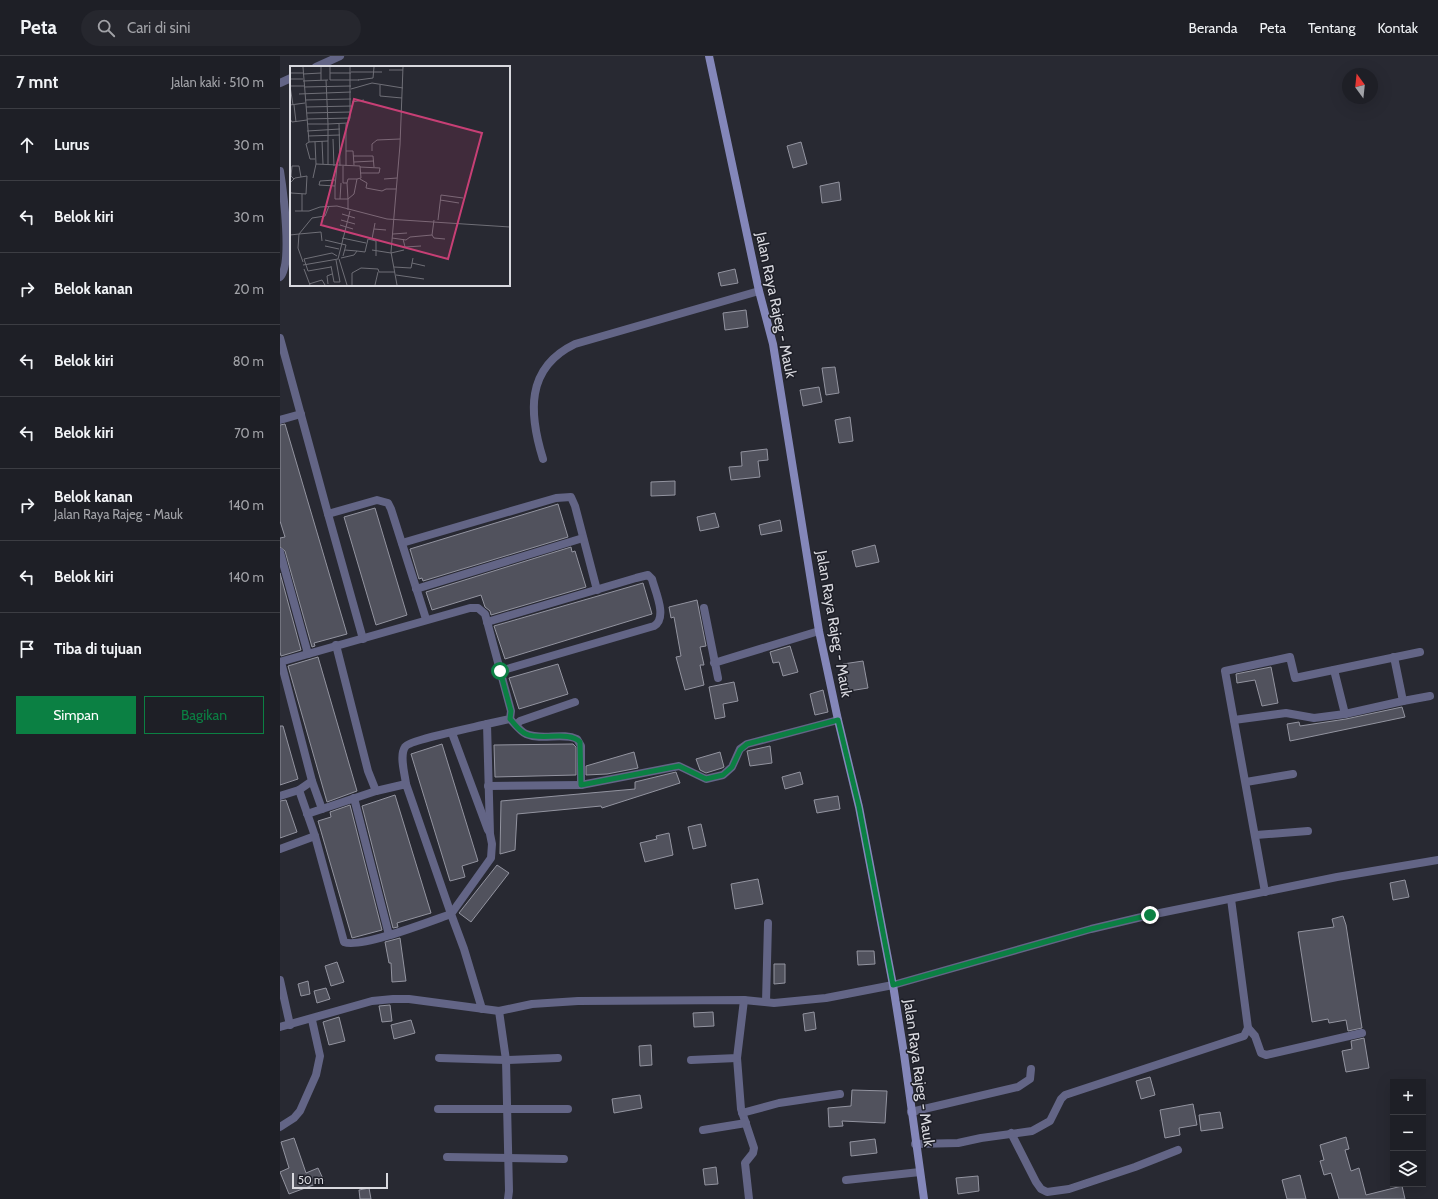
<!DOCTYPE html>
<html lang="id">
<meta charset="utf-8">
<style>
body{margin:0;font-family:Cabin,sans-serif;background:#26272e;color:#f1f3f6}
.controls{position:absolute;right:12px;bottom:12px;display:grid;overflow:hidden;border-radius:0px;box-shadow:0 4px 16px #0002}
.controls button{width:36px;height:36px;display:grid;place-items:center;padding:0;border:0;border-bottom:1px solid #3c3d43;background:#1e1f26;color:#f1f3f6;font:20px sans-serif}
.compass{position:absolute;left:1062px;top:12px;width:36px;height:36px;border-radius:50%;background:#1e1f26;box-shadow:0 4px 16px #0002;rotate:345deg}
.scale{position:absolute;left:12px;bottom:10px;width:96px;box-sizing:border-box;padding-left:4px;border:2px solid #d9d9df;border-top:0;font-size:11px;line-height:14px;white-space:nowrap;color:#d9d9df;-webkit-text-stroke:3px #1e1f28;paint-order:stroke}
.stop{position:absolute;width:12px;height:12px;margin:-9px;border:3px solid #0b8043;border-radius:50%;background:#fff}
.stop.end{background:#0b8043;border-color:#fff;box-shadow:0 1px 4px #0008}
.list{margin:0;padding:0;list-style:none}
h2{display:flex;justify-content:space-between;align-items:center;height:52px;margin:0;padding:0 16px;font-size:17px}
h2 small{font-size:13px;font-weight:400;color:#a1a2a7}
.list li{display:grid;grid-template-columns:26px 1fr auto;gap:12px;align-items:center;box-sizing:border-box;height:72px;padding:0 16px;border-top:1px solid #3c3d43}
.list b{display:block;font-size:15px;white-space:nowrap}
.list p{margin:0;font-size:13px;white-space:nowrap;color:#a1a2a7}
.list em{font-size:13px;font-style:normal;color:#a1a2a7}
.actions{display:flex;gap:8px;padding:12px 16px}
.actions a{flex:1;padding:9px 0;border:1px solid #0b8043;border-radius:0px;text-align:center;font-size:14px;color:#0b8043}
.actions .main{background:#0b8043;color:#fff}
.icon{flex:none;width:22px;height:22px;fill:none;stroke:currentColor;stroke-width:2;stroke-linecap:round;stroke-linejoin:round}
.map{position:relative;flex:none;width:1158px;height:1143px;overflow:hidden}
header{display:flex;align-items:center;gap:24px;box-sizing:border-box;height:56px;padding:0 20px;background:#1e1f26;border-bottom:1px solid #3c3d43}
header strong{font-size:19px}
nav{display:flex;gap:22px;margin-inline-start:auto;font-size:14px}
.search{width:280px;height:36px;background:#26272e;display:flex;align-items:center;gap:10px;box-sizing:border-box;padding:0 14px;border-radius:22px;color:#a1a2a7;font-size:15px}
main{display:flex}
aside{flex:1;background:#1e1f26}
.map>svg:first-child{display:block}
</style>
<header>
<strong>Peta</strong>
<div class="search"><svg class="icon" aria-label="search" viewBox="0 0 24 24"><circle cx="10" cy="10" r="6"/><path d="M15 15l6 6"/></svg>Cari di sini</div>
<nav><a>Beranda</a><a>Peta</a><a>Tentang</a><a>Kontak</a></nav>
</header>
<main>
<aside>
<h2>7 mnt<small>Jalan kaki · 510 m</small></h2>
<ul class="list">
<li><svg class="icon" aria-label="ahead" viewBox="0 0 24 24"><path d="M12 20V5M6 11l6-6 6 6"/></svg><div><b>Lurus</b></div><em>30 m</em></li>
<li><svg class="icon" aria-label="left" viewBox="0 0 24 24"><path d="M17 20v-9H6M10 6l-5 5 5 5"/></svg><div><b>Belok kiri</b></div><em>30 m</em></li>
<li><svg class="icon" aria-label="right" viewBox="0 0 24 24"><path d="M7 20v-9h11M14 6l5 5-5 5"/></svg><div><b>Belok kanan</b></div><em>20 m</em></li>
<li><svg class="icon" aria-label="left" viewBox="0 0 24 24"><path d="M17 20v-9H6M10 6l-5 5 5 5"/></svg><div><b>Belok kiri</b></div><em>80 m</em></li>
<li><svg class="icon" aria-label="left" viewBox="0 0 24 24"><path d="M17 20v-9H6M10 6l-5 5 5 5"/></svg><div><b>Belok kiri</b></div><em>70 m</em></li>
<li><svg class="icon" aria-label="right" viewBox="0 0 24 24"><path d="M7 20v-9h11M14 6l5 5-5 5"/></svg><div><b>Belok kanan</b><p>Jalan Raya Rajeg - Mauk</p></div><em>140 m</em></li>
<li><svg class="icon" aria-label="left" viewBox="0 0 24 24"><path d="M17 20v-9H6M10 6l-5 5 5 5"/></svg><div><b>Belok kiri</b></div><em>140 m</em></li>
<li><svg class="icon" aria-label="arrive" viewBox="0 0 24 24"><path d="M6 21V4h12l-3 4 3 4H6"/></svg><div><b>Tiba di tujuan</b></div></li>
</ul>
<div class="actions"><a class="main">Simpan</a><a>Bagikan</a></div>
</aside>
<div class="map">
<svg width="1158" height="1143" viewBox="0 0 1158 1143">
<rect width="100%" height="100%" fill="#282932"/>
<g fill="#51525d" stroke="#9394a0">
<polygon points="521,86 527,108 513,112 507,90"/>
<polygon points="559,126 561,144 542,147 540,130"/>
<polygon points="455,213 458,227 441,230 438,217"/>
<polygon points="466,254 468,271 445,274 443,257"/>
<polygon points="555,311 559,337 546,339 542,312"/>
<polygon points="539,331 542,346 523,350 520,334"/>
<polygon points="570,361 573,385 559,387 555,364"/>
<polygon points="5,368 67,578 34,587 35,590 32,591 5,495 0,491 0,482 5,481 0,465 0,369"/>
<polygon points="487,393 488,404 478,405 480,421 451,424 449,411 462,410 461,396"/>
<polygon points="395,425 395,439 371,440 371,426"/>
<polygon points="278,448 288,481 143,525 142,522 139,523 130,493"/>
<polygon points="95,452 127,559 96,569 64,461"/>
<polygon points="435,457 439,471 420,475 417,461"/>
<polygon points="500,464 502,475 481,479 479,469"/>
<polygon points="595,489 599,506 576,511 572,495"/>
<polygon points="291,491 292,496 295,495 306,531 211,559 210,555 205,551 201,539 152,554 146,536"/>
<polygon points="0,517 21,594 1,600 0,596"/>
<polygon points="363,527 372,558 225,603 214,570"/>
<polygon points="417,544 426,590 420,591 424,609 420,609 424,629 405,634 396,601 401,600 394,561 391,562 389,551"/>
<polygon points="510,590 518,616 503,620 499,606 493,607 490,596"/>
<polygon points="38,601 77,735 47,746 8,610"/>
<polygon points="583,605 588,632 569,635 563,608"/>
<polygon points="278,608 288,638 239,653 229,622"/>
<polygon points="991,611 998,647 982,650 975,624 957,627 956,618"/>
<polygon points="454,626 458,645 443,648 445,661 435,663 429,631"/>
<polygon points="543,634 548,656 535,659 530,638"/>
<polygon points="1122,651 1125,661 1010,685 1007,668 1019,666 1020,670 1066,663"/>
<polygon points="0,670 3,670 18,723 0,729"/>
<polygon points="162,688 198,805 182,810 185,821 170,825 131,698"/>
<polygon points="293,688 296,691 296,719 215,721 214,689"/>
<polygon points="490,690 492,707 470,710 467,695"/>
<polygon points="354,696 358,712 327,718 306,719 306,710"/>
<polygon points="440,696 444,711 442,712 426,717 420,714 416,703"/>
<polygon points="396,716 400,727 322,752 321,750 237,758 235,794 220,798 221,745 355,733 355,726"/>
<polygon points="520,716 523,728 505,733 502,721"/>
<polygon points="115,739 151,857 117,867 118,871 113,872 82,750"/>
<polygon points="558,740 560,753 537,757 534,744"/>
<polygon points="6,744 17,776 0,782 0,745"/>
<polygon points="70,749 102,874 72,882 38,765 51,761 50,756"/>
<polygon points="421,768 426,790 413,793 408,771"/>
<polygon points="389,777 393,799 365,806 360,787 377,783 376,780"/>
<polygon points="217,809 229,817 191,866 179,857"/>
<polygon points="478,823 483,848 455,853 451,828"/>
<polygon points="1125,824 1129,841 1113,844 1110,827"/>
<polygon points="1063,860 1066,869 1082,972 1068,975 1066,964 1049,967 1048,963 1032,966 1018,876 1054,871 1052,863"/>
<polygon points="120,882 126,925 112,926 111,907 109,907 105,886"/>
<polygon points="577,895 594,895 595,908 578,909"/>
<polygon points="57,906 64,926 51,930 45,910"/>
<polygon points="494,908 505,908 505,927 494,928"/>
<polygon points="28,925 30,938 21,940 18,928"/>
<polygon points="46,932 50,943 37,947 34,935"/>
<polygon points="110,949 112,965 102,966 99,950"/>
<polygon points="433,956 434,970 414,971 413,957"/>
<polygon points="534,956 536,973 525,975 523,958"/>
<polygon points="59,961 65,985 49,989 43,966"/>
<polygon points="131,964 135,977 114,983 111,969"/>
<polygon points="1084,982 1089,1012 1066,1016 1062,995 1072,993 1071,985"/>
<polygon points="371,989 372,1009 360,1010 359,990"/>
<polygon points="870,1021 875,1039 861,1043 856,1025"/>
<polygon points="572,1034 607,1035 605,1067 562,1065 563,1070 549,1071 548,1052 571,1050"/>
<polygon points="360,1039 362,1052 334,1057 332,1043"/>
<polygon points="913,1048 917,1069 899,1072 900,1079 885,1082 880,1054"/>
<polygon points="940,1056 943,1072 921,1075 919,1059"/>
<polygon points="1066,1081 1069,1093 1065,1094 1071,1115 1079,1112 1086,1139 1122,1130 1125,1143 1059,1143 1051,1117 1044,1119 1040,1105 1044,1104 1040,1089"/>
<polygon points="14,1082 26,1117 38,1112 44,1125 9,1138 0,1116 9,1112 1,1086"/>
<polygon points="595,1083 597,1097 571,1100 570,1086"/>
<polygon points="436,1111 438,1128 425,1129 423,1113"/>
<polygon points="1020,1119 1026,1143 1007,1143 1002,1124"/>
<polygon points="698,1120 699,1135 678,1138 676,1122"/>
<polygon points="89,1132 91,1143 80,1143 79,1134"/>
</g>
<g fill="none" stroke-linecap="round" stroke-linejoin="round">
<g stroke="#636586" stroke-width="8">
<polyline points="36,11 60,0"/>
<polyline points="0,27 11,22"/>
<path d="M0,115C3,134 13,208 0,221"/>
<polyline points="0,282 48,458 97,444 108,447 111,453 146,563"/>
<polyline points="0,364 21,358"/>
<path d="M263,403C249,358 245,312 295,288L479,235"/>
<polyline points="48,458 83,583"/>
<polyline points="122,487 276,442 291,441 295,450 317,534"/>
<polyline points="0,496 28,598"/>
<polyline points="136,533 303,482"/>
<polyline points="424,552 438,622"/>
<path d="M207,566L356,522L368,519L372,523C375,535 388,562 374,570L220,615"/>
<polyline points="1114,601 1123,645 1150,640"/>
<polyline points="0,606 190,552 198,552 205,558 231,655 230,663 207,668 210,778 212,788 211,802 171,858 184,893 202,953"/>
<polyline points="434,607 539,575"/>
<polyline points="1054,614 1065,658"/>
<path d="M230,663C235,668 240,675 246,678C263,685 282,676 297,683L301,690V729L399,710L426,723L443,719L452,711L460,693L467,688L558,664"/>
<polyline points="954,664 1006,657 1034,662 1065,658 1123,645"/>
<polyline points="236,669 240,665 295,646"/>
<polyline points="172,677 208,774"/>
<polyline points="966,726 1013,718"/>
<path d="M126,728C125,718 119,700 125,691C129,684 195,671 207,668"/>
<polyline points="208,730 301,729"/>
<polyline points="0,740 19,734 32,725 1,606"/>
<polyline points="74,742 109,879"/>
<polyline points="42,753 96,735"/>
<polyline points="27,758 42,753 32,725"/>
<polyline points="976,779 1028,775"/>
<path d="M35,780L64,886C80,893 151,865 171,858L126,728L96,735L88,715L56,589"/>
<polyline points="0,793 35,780 19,734"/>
<polyline points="985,836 945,615 1010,601 1015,622 1140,596"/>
<polyline points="0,924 10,969"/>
<polyline points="486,946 488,867"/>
<polyline points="219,955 226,1004 229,1135 228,1143"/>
<polyline points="0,971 92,945 113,943 129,943 219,955 252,948 298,945 464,944 494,947 546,942 613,929"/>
<polyline points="968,972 975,980 981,997 986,999 1082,977"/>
<polyline points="159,1002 226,1004 278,1002"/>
<polyline points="457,1002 461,1053 474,1092 473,1097 465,1107 469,1143"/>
<polyline points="411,1004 457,1002 464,944"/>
<polyline points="158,1053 288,1053"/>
<polyline points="631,1056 738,1031 750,1023 751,1013"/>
<polyline points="462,1057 499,1047 560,1038"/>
<polyline points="0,1071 14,1062 20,1055 36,1019 40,1000 32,964"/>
<polyline points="423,1074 466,1067"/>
<polyline points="731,1077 756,1126 761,1133 767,1136 789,1133 855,1111 898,1094"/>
<polyline points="635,1088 678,1087 701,1082 752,1075 770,1065 781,1043 785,1039 964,980 968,972 951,843"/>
<polyline points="167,1101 284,1103"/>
<polyline points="566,1124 640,1116"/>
</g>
<polyline stroke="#636586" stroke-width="8" points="613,929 811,873 870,859 1057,821 1158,804"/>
<polyline stroke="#8487ba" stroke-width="8" points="429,0 479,235 493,288 539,575 558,664 579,751 613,929 624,998 644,1143"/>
</g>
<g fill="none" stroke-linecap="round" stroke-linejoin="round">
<path stroke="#0b8043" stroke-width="5" d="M220,615L231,655L230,663C235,668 239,675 246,678C261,685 289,674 300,686L301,729L399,710L426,723L443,719L452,711L460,694L467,688L558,664L579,751L613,929L811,873L870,859"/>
</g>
<g text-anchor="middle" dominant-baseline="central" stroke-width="3" stroke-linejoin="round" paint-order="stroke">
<g font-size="15" fill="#d9d9df" stroke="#1e1f28">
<text transform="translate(496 249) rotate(78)">Jalan Raya Rajeg - Mauk</text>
<text transform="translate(554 568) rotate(80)">Jalan Raya Rajeg - Mauk</text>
<text transform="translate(639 1017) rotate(82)">Jalan Raya Rajeg - Mauk</text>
</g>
</g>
<g transform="translate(10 10)">
<rect width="220" height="220" fill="#282932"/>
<path fill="none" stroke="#6f6f77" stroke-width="1" d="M13,1L19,76L38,75M31,1V14M40,1V14H69M99,4H113M61,6H92M0,7H13M40,7H61M13,8L31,7M0,13H13M68,14L83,12L84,1M13,15L38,14M90,19V30L112,32M0,20L3,39M0,20H14M14,21L61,20M61,23L82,17L113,22M9,28L61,26M15,34L61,33M62,36L74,34M0,39L15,37M4,39L6,56M16,41L62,40M17,47L61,46M0,53L2,56L17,54M17,53L60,52M18,58H38L36,14M49,58L50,100M56,58V85H63L64,99M17,65L50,63M18,70L50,69M43,73L44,100M32,75L33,98M19,76L16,78L20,93H25M56,85V100M82,85V78L87,74L110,73M63,90H83L84,101M64,96L84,95M26,98L70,100L71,112L67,113L64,128L58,133V144M38,99V58L58,57L60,52V1M70,101L90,102L89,107H70M23,112L26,98L25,76M4,113L1,110L2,100H9L11,111M70,113L77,117L76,122L92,125L96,123H106M94,113L107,112M45,114L30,115L29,119L45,120L47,100M0,117L5,112L17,110L16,128L1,127L0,124M57,117L58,113H67M45,120V133H58L57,117H53V100M12,128V145M50,133L51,117M150,134L169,137M5,145H19L30,141L47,140L97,153L220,161M52,148L65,152M51,154L65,158M148,154L151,129L173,132M50,159L63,163M84,163L96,164M9,168L22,152L35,150L39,140M9,168L31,166L32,175M103,168L117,167M0,169L9,168L8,182L13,196M142,169L144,172L155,173M52,172L76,177M102,172L116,174L120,171L142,169L144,154M82,173L85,157M113,173L115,181L131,180M35,174L56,179L53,190M35,180L49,183M55,184L67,185M82,184L101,187L114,184M51,192L64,189L67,185L75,186L78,173L86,175V190M49,193L57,219M122,197L135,200M13,199L48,193L60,145M41,200L44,216H50L46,194M41,201L18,205L14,193L42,187L47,190M104,201L121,202L123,192M14,203L20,219M106,209L134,213M19,218L32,214L35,219M38,218L37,210L42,208M62,219V207L71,202L88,203L89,206H105M85,219L88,206M107,219L101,186L110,79L113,1"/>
<path fill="#c73f75" fill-opacity="0.15" stroke="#c73f75" stroke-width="2" d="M64,33L192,67L158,193L31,159Z"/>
<rect width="220" height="220" fill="none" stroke="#d9d9df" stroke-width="2"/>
</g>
</svg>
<div class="controls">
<button>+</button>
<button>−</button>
<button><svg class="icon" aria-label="layers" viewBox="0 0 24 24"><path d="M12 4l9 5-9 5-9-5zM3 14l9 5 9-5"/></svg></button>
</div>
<svg class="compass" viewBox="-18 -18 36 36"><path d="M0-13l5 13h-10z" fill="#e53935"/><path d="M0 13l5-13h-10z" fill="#a1a2a7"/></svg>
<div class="scale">50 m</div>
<div class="stop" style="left:220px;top:615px"></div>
<div class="stop end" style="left:870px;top:859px"></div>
</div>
</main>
